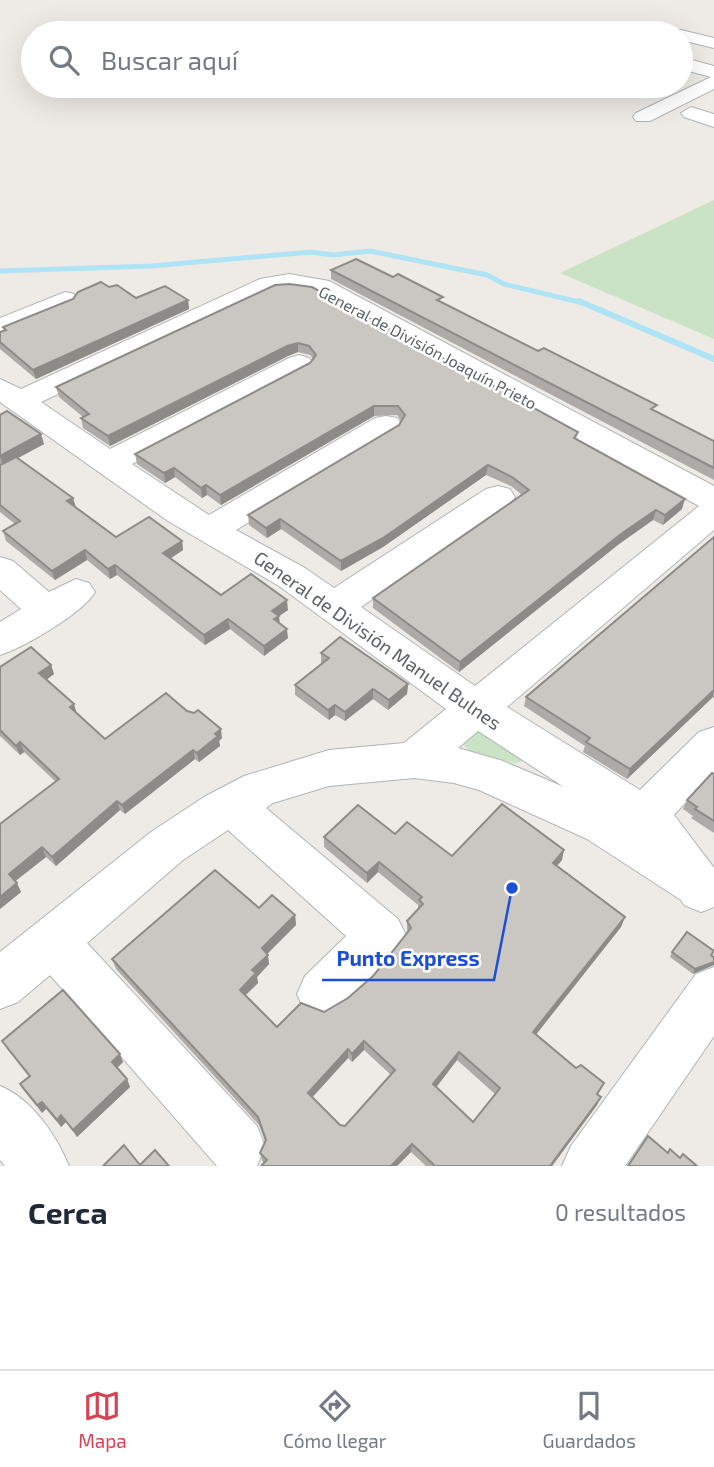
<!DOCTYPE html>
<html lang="es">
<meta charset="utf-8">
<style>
body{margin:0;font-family:"Exo 2",sans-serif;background:#f2f2f3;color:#1f2937}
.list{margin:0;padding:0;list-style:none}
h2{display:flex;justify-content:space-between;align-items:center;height:91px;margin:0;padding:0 28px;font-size:30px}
h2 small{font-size:23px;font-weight:400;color:#747a83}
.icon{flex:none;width:38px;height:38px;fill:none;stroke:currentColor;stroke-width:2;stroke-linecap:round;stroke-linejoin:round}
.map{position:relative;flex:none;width:714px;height:1166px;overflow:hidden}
.search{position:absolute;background:#fff;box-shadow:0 7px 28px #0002;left:21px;right:21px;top:21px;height:77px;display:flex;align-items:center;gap:18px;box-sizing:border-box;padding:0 24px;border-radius:38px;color:#747a83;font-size:26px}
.sheet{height:203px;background:#fff}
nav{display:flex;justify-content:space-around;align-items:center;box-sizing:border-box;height:98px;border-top:2px solid #e0e1e3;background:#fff;font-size:19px;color:#747a83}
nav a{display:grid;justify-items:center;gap:4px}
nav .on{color:#d74354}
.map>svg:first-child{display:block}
</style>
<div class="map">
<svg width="714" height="1166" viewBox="0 0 714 1166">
<rect width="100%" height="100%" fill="#eeebe6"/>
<g fill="#cbe3c5">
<polygon points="714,200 714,339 560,273"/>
<polygon points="476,725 522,758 522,761 515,763 470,752 461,742"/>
</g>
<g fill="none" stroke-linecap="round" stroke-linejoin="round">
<polyline stroke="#aee4f6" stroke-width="5" points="0,271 152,266 311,252 333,255 370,251 487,275 504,284 583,303"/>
<polyline stroke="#aee4f6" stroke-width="6" points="579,301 714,359"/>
<defs>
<g id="minor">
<polygon points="681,30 714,38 714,48 681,40 681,33 674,33"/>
<polygon points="681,57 714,66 714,89 650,121 636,121 633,117 636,113 711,77 681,69"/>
<polygon points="691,107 714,114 714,127 684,117 681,113"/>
<path d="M289,274L329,281L714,486V530L507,707L640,790L699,732L714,727V772L674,815L714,868V907L701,912L684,905L681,900L587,839L479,790L454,783L414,778L329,786L273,803L266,808L398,919L406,935C393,964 352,1007 323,1019L305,1012L297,994L305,976L346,936L228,830L183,860L87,943L257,1126L265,1146L257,1166H217L50,975L18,1002L0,1009V952L151,832L204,797L244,776L329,750L404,743L446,709L279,586L168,521L0,402V379L21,389L260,279ZM289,290L313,294L699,506L475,686L361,607L510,505L515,497L510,489L498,486L486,489L334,588L305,568L236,530L397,432L402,425L397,418L386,416L375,418L209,515L132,464L309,370L314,364L309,358L299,355L289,358L110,449L41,402L275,292ZM478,731L564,787L503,761L458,748Z"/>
<polygon points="65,292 74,294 78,300 74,306 0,336 0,318"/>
<path d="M0,557L13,561L49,592L76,579L89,583L95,592C83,613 23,648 0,655V622L21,609L0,590Z"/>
<polygon points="714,967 714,1036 625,1166 562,1166 571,1146 696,974"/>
<path d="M0,1086C32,1099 56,1135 69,1166H5L0,1160Z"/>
</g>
</defs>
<use href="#minor" stroke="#b1b4b6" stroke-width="2"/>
<use href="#minor" fill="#fff" fill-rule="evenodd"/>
</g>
<g fill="#aeaaa7" fill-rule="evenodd">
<polygon points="331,270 393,277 714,441 714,480 331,279"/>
<polygon points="275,285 578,432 576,439 682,509 663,525 653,520 619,544 459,672 373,608 373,598 522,495 511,486 486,475 383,547 341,571 281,529 267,538 249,525 248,515 399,425 401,421 397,415 374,416 221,505 207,495 202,498 175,477 165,483 137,464 135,454 310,363 313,359 310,355 298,352 288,356 110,446 83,428 81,418 83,417 59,397 56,387"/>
<polygon points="109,287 136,298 188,300 189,309 36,379 0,349 0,332 4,331 3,327"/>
<polygon points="0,415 44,444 18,458 76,507 116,537 182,541 183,550 171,558 221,595 288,610 279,616 279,623 288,638 264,656 230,629 205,645 117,575 110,579 87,560 55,580 6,541 3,531 15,524 0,512 0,465 2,465 0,464"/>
<polygon points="714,537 714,698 713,697 627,779 583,752 585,746 524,706 526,697"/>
<polygon points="321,653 408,684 407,694 388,710 373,699 345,721 335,715 329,720 295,695 295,685 322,663 321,663"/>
<polygon points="51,665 54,674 46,680 77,713 105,739 222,738 219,741 220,746 199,762 195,759 125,814 120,810 56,866 46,857 15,881 21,892 0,909 0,824 56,782 24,752 20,755 0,736 0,667"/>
<polygon points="714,774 714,833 691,818 693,816 683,809 687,800"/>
<path d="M395,834L452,856L562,860L557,866L621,927L536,1034L576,1068L604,1083L598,1094L597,1105L552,1166H426L411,1152L397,1166H261L264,1163L262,1161L260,1153L265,1141L259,1125L116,969L112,959L259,908L295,915L296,925L267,954L269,964L257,977L258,983L245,996L277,1027L324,1012L348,998L373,976L408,932L407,930V921L418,909V905L378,872L367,883L324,847V837ZM364,1050L391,1075L345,1126L340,1125L312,1097L348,1058L352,1062ZM457,1060L495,1094L473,1122L436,1087Z"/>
<polygon points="714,951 712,956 693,974 670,957 672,952"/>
<polygon points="2,1041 123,1062 117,1068 127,1079 130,1087 77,1137 66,1122 61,1127 46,1109 42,1113 25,1092 20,1084 29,1077 7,1049"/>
</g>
<g fill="#8d8b88">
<polygon points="188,300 189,309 36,379 33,370"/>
<polygon points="298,343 298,352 288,356 110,446 108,436 287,346"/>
<polygon points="374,406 374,416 221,505 220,495"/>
<polygon points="41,434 44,444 3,466 0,456"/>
<polygon points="488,465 486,475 383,547 341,571 341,561"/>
<polygon points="174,468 175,477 165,483 164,473"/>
<polygon points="206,485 207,495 202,498 201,488"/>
<polygon points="73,498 76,507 67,501"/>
<polygon points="685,499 682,509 663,525 665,515"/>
<polygon points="656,510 653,520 619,544 459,672 460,662 621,534"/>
<polygon points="280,519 281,529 267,538 266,528"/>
<polygon points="182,541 183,550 165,562 163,553"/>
<polygon points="85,550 87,560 55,580 52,571"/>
<polygon points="115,565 117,575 110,579 108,569"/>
<polygon points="287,600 288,610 279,616 280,625 275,629 272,611"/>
<polygon points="228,619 230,629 205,645 204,635"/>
<polygon points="287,629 288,638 264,656 264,646"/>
<polygon points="51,665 54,674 42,683 39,673"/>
<polygon points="408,684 407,694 388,710 389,700"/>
<polygon points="373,689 373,699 345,721 345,712"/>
<polygon points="714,690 713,697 627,779 630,769"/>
<polygon points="74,704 77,714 70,707"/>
<polygon points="335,705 335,715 329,720 328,710"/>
<polygon points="221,729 222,738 219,741 220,746 199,762 197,753"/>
<polygon points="20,742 24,752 20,755 16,746"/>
<polygon points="193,750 195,759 125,814 122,805"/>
<polygon points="117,801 120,810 56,866 52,857"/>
<polygon points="42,847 46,857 13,883 9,874"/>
<polygon points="564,850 562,860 550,873 553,863"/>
<polygon points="379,862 378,872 367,883 367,873"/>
<polygon points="17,883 21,892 0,909 0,897"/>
<polygon points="295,915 296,925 263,958 262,948"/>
<polygon points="625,917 621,927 531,1041 533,1032"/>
<polygon points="268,955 269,964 257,977 258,983 241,999 240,990 252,970"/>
<polygon points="714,962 714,965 693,974 695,969"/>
<polygon points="364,1041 364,1050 352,1062 352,1054"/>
<polygon points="348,1049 348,1058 309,1101 308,1093"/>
<polygon points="459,1052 457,1060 432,1093 433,1084"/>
<polygon points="120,1054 123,1062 115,1070 112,1062"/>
<polygon points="127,1079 130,1087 77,1137 73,1130"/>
<polygon points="601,1097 597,1105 552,1166 550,1166"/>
<polygon points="42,1102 46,1109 42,1113 37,1105"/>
<polygon points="61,1115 66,1122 61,1127 57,1120"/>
<polygon points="412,1144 411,1152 397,1166 391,1166"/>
</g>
<g fill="#cac6c2" stroke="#8d8b88" stroke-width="2" fill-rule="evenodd">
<polygon points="356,259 393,277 398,274 443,297 437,300 538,351 544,348 657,405 651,409 714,441 714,468 331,270"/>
<polygon points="101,282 109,287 117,285 136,298 165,286 188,300 33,370 0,342 0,332 6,330 3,327 73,299 78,292"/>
<polygon points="289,284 312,287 578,432 574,438 685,499 665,515 656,510 621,534 460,662 373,598 529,490 512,477 488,465 383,538 341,561 280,519 266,528 248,515 399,425 405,415 398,406 374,406 220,495 206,485 201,488 174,468 164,473 135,454 310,363 316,355 309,346 298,343 287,346 108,436 81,418 89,414 56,387 275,285"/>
<polygon points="7,411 41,434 0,456 0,415"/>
<polygon points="16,457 73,498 67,501 116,537 149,517 182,541 163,553 221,595 251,574 287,600 272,611 279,616 274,619 287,629 264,646 228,619 204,635 115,565 108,569 85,550 52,571 3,531 20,521 0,505 0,465"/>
<polygon points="714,537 714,690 630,769 586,742 590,738 526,697"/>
<polygon points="340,637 408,684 389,700 373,689 345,712 335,705 328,710 295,685 329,658 321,653"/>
<polygon points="31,647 51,665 39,673 74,704 70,707 105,739 166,693 187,711 194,713 198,710 221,729 215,734 218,736 197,753 193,750 122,805 117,801 52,857 42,847 9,874 17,883 0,897 0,824 59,779 20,742 16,746 0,730 0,667"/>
<polygon points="712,773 714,774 714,821 695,809 697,807 687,800"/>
<path d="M502,804L564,850L553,863L625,917L533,1032L576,1068L581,1065L604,1083L597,1094L601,1097L550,1166H435L412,1144L391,1166H261L267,1160L260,1153L266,1140L258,1117L112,959L215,870L259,908L272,895L295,915L262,948L268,955L252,970L256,973L240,990L277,1027L301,1003L324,1012L348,998L373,976L411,928L407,921L423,904L419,900L422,897L379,862L367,873L324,837L358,805L395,834L407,822L452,856ZM364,1041L395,1070L345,1126L340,1125L308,1093L348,1049L352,1054ZM459,1052L500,1088L473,1122L433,1084Z"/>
<polygon points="687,932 714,951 711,955 714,958 714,962 695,969 672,952"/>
<polygon points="63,990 120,1054 112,1062 127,1079 73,1130 61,1115 57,1120 42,1102 37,1105 20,1084 30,1076 2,1041"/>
<polygon points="648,1136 668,1153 670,1149 680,1158 683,1154 697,1166 628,1166"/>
<polygon points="124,1145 140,1165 155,1150 169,1166 103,1166"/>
</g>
<g text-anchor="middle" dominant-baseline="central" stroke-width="5" stroke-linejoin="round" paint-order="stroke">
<g font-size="16" fill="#5d6264" stroke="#fff">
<text transform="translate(428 347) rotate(28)">General de División Joaquín Prieto</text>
</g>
<g font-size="19" fill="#5d6264" stroke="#fff">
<text transform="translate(378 640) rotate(35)">General de División Manuel Bulnes</text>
</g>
</g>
<path fill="none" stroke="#1d4ed8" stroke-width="2.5" d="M512 888L494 980H322"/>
<circle fill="#1d4ed8" stroke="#fff" stroke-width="2.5" cx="512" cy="888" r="7"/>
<g font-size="21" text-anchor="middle" font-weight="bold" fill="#1d4ed8" stroke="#fff" stroke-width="5" stroke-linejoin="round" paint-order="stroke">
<text x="408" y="966">Punto Express</text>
</g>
</svg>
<div class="search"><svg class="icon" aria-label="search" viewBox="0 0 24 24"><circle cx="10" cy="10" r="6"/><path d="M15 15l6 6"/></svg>Buscar aquí</div>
</div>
<section class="sheet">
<h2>Cerca<small>0 resultados</small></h2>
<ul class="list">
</ul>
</section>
<nav>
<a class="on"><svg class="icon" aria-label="map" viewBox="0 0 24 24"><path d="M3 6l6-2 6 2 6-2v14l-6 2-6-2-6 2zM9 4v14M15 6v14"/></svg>Mapa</a>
<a><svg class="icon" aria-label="directions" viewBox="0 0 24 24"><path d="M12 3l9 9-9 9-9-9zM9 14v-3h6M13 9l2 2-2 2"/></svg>Cómo llegar</a>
<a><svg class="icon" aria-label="saved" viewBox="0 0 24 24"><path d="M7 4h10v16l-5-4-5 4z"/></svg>Guardados</a>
</nav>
